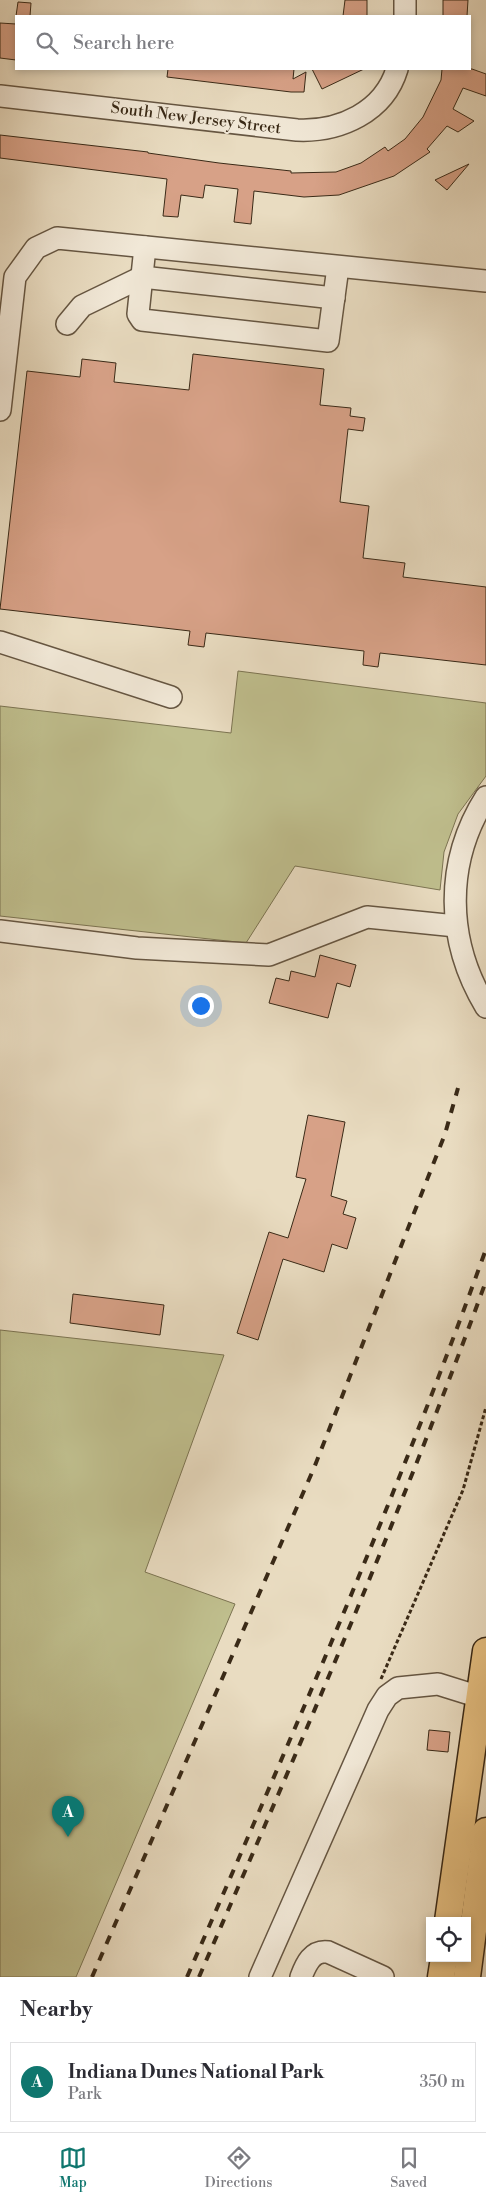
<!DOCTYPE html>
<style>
body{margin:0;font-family:"Libre Bodoni",serif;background:#f7f7f7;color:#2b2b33}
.controls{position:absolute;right:15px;bottom:15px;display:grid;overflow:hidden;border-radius:0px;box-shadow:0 2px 8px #0003}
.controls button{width:45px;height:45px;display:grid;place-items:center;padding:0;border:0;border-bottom:1px solid #e1e1e2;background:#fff;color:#2b2b33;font:25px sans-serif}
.you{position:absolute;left:200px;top:1005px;width:18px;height:18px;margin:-12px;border:4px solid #fff;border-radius:50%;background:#1a73e8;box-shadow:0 0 0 8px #1a73e833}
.badge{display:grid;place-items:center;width:32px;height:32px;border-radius:50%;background:#0f766e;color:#fff;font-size:16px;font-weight:700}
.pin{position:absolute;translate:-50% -41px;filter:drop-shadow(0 1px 2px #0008)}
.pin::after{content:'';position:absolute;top:26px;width:18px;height:15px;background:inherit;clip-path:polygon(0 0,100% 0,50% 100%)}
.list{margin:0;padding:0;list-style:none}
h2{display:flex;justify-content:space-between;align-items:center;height:65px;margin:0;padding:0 20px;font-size:21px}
h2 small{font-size:16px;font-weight:400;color:#7c7c81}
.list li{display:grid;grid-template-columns:32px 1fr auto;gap:15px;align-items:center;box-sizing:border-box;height:80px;margin:0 10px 10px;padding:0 10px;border:1px solid #e1e1e2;border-radius:0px}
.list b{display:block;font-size:19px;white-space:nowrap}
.list p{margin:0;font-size:16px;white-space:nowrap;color:#7c7c81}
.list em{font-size:16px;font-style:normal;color:#7c7c81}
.icon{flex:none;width:28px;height:28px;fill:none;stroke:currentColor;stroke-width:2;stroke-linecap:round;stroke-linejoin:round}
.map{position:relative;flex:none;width:486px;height:1977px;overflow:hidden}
.search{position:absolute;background:#fff;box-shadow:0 2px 8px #0003;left:15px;right:15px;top:15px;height:55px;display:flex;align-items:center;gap:12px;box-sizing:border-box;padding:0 18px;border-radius:0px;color:#7c7c81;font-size:19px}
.sheet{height:155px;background:#fff}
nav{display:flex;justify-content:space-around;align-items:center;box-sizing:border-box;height:70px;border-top:1px solid #e1e1e2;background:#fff;font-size:14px;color:#7c7c81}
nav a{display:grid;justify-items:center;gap:2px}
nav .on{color:#0f766e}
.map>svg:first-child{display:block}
</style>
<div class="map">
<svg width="486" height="1977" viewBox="0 0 486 1977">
<rect width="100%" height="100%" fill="#e9dcc1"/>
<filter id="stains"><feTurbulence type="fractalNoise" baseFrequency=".004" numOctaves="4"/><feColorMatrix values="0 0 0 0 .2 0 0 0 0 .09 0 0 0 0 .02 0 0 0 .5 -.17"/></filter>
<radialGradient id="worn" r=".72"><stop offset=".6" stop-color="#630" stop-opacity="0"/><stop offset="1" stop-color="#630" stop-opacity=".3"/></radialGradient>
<g fill="#bfbe8d" stroke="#7c7452">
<polygon points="238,671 486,703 486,776 458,814 444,852 440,890 295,866 246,943 0,916 0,706 231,733"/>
<polygon points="0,1330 224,1355 145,1572 235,1604 76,1977 0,1977"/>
</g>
<g fill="#d7a187" stroke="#3a2a17">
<polygon points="345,0 367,0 367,16 343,16"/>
<polygon points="443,0 468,0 467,16 443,16"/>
<polygon points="18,2 31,3 30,16 16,16"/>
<polygon points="0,23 16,24 16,60 0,58"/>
<polygon points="168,69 294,69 293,79 306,72 304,92 291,92 167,77"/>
<polygon points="312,69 364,69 322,89"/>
<polygon points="442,69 472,69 486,74 486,96 463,88 453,109 474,121 458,132 447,126 427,149 430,152 394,176 339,195 304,197 254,191 251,224 234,222 238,189 205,185 203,198 181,195 178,217 163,216 167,179 0,158 0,135 148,152 148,153 219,163 291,171 291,173 336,172 361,163 385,147 388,151 405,139 423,117 441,80"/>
<polygon points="469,164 447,190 435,180"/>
<polygon points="193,354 324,369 320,405 351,408 350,416 365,418 363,431 348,429 340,502 369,506 363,558 405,563 403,577 486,587 486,665 380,653 378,667 363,665 364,651 206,633 204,647 188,645 190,631 0,609 27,371 80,377 82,359 116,363 114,382 189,390"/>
<polygon points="320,955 356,965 350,987 337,983 328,1018 269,1003 276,978 289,981 291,971 315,977"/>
<polygon points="308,1115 345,1122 331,1196 347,1201 343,1214 356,1218 347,1249 332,1244 324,1272 283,1259 258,1340 237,1333 269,1232 288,1238 306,1179 296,1177"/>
<polygon points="73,1294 164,1305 160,1335 70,1323"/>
<polygon points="429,1730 450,1732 448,1752 427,1750"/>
</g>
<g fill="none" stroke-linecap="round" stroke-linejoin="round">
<defs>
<g id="minor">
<polyline points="405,16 405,0"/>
<path d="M0,96L297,130C340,132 384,112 397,69"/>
<polyline points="145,247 138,314 142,320 328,341 338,267"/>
<polyline points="67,324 82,306 142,277 334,298"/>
<polyline points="0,410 15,277 36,248 57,238 486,281"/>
<polyline points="0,642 171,697"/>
<path d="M486,797C444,863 446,941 486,1007"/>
<polyline points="0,931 137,948 269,955 367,917 456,926"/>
<polyline points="260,1977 378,1710 387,1696 398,1688 438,1684 486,1699"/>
<path d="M301,1977C306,1964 312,1950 328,1952L383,1977"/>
</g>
<g id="major">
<polyline points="448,1921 486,1651"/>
<polyline points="441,1977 444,1958"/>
<polyline points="467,1977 486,1831"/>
</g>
</defs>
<use href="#minor" stroke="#665642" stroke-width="24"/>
<use href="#major" stroke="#3a2a17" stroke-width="29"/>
<polyline stroke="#3a2a17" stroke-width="3" stroke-dasharray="4 2.5" stroke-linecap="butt" points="381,1679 463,1490 486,1407"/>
<use href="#minor" stroke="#f1e8d7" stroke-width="21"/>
<use href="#major" stroke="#e4be80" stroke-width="26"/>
<g stroke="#3a2a17" stroke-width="4" stroke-dasharray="9 9" stroke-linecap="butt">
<polyline points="92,1977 314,1468 445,1134 458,1088"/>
<path d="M187,1977C292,1736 397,1497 486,1249"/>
<path d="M199,1977C299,1747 400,1517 486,1281"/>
</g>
</g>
<g text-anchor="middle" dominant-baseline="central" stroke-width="4" stroke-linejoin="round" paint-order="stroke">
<g font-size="16" fill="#3a2a17" stroke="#f1e8d7">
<text transform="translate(196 118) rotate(7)">South New Jersey Street</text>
</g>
</g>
<rect width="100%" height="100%" filter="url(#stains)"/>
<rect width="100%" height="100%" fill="url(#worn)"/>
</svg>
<div class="controls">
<button><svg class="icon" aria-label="locate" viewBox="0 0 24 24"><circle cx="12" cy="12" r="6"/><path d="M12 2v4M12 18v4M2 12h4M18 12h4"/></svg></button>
</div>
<div class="you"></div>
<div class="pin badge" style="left:68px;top:1837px">A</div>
<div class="search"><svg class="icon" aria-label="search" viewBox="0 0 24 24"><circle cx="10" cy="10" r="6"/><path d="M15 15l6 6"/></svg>Search here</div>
</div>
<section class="sheet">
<h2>Nearby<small></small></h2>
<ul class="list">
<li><span class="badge">A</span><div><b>Indiana Dunes National Park</b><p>Park</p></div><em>350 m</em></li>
</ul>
</section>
<nav>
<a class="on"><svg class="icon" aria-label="map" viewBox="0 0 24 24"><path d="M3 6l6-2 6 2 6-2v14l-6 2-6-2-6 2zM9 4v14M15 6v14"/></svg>Map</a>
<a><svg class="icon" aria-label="directions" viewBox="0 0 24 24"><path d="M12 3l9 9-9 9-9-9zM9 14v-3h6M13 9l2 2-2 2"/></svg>Directions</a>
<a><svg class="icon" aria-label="saved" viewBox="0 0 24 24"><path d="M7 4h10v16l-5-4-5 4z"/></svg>Saved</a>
</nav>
